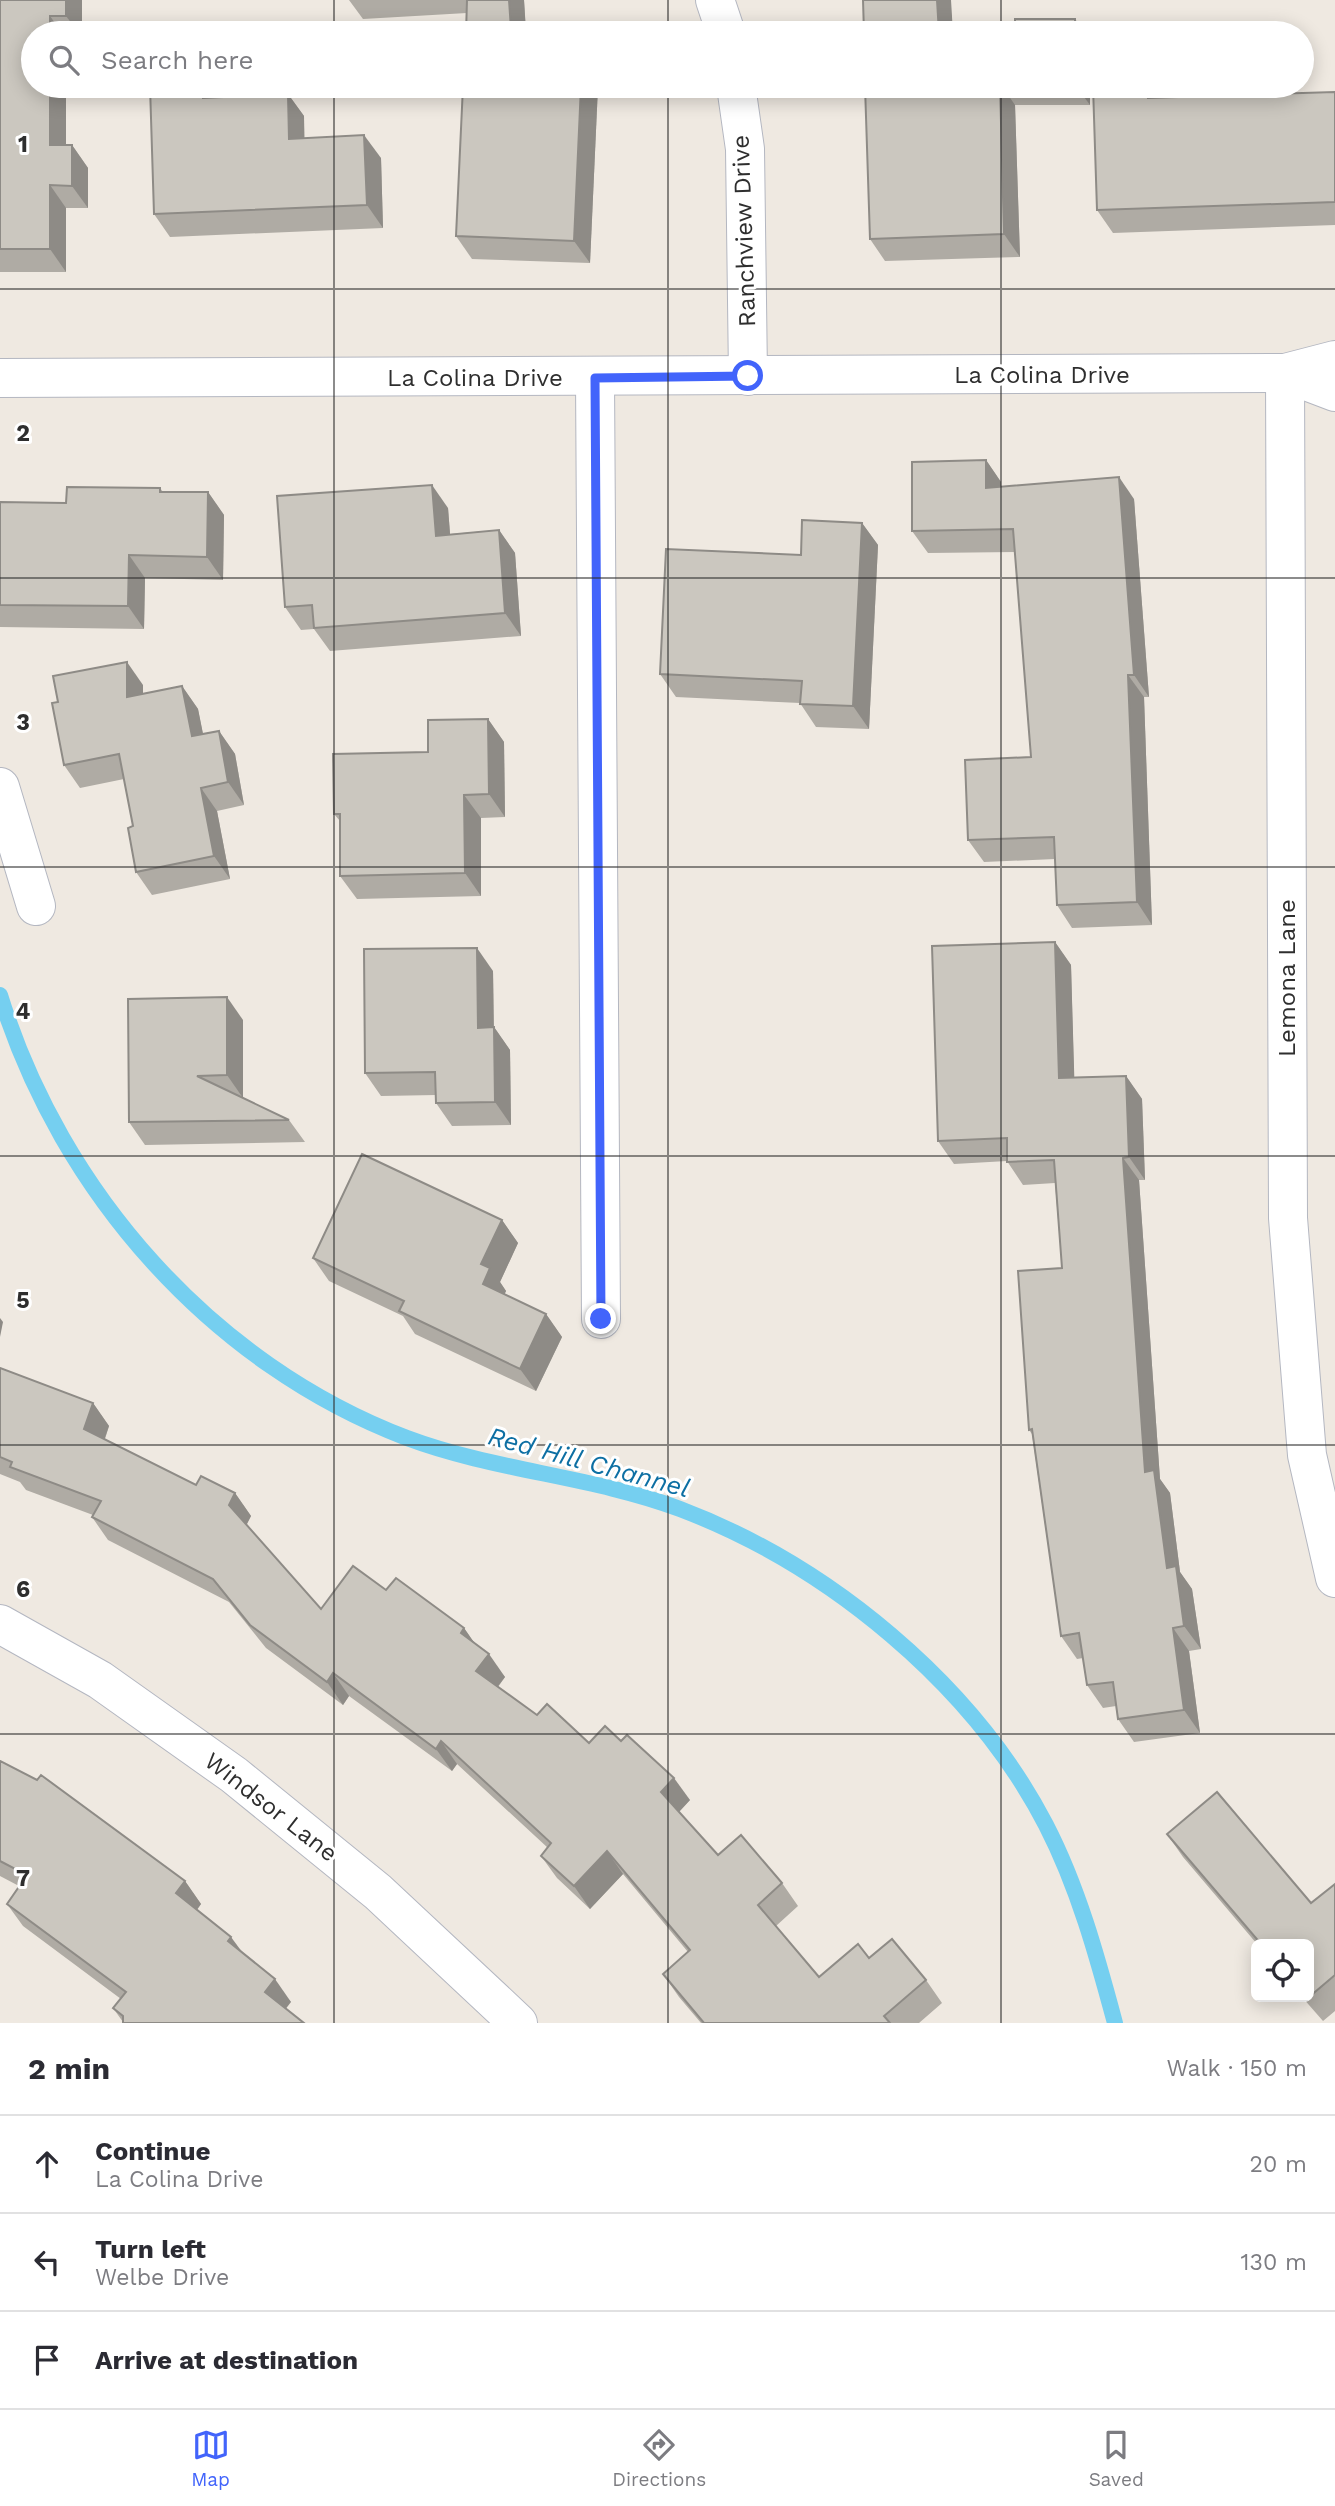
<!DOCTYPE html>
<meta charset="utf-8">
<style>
body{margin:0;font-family:"Work Sans",sans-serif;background:#f2f2f3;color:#2b2b33}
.controls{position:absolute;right:21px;bottom:21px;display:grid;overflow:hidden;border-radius:10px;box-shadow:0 4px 18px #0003}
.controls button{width:63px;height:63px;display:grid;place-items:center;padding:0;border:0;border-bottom:2px solid #e1e1e2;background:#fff;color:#2b2b33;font:35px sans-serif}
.stop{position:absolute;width:21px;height:21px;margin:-16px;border:5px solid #4264fb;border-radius:50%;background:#fff}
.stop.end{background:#4264fb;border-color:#fff;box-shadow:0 2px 7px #0008}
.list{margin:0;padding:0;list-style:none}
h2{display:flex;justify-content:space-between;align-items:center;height:91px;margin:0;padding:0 28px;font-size:30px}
h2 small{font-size:23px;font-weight:400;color:#7c7c81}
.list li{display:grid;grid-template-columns:46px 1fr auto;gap:21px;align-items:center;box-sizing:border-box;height:98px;padding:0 28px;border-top:2px solid #e1e1e2}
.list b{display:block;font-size:26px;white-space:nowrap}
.list p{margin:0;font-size:23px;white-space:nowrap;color:#7c7c81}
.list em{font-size:23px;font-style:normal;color:#7c7c81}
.icon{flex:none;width:38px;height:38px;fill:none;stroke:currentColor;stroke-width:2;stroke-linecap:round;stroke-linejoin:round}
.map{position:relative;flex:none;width:1335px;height:2023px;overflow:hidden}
.search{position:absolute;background:#fff;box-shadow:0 4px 18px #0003;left:21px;right:21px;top:21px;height:77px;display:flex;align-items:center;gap:18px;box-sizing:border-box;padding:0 24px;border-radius:38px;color:#7c7c81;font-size:26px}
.sheet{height:385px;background:#fff}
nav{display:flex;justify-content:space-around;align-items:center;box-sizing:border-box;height:98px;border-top:2px solid #e1e1e2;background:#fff;font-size:19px;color:#7c7c81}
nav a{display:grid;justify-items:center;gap:4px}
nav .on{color:#4264fb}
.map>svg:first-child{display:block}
</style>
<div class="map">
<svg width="1335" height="2023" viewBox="0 0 1335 2023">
<rect width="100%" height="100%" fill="#efe9e1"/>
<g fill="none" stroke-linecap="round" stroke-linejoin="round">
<path stroke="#75cff0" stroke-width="16" d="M0,995C61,1192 212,1364 407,1438C495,1471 592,1476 680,1509C828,1565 973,1684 1046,1825C1078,1887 1097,1956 1115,2023"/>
<defs>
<g id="minor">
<polyline points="715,0 726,33"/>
<polyline points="736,86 745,149 748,376"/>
<polyline points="1285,373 1288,1218 1307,1455 1335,1578"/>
<polyline points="1285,373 1335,392"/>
<polyline points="0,378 1285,373 1335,360"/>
<polyline points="595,378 601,1319"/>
<polyline points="0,787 36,906"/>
<polyline points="0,1624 100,1680 234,1775 378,1892 518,2023"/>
</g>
</defs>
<use href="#minor" stroke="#b4b7c1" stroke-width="40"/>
<use href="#minor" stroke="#fff" stroke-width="38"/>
</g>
<g fill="#afaba4">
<polygon points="0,0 82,0 82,33 33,33 33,86 66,86 66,145 72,145 88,168 88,208 66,208 66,272 0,272"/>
<polygon points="349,0 524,0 526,30 466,33 467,13 363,19"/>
<polygon points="150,86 216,86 218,89 218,97 288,94 304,116 304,138 381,158 383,228 170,237 154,214"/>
<polygon points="598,86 590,263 472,259 456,236"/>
<polygon points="865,86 1090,86 1090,105 1015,105 1020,257 885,261 870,239"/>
<polygon points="1335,92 1335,225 1113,233 1097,210 1164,93 1164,98"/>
<polygon points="986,460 1001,482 1001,487 1134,499 1149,697 1144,697 1152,925 1072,928 1057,905 1055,859 984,862 968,840 1031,757 1015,552 928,553 912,531"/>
<polygon points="160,488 163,492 208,492 224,515 223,580 145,578 144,629 0,627 0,502 66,503"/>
<polygon points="448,508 450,534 499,530 515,553 521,636 330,651 314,629 301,630 285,607"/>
<polygon points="862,523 878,545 869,729 816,727 800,703 676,697 660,674 801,555"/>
<polygon points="143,685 143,694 182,686 198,709 203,734 219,731 235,754 244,805 217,811 230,879 152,895 136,872 133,826 124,779 80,788 64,765"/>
<polygon points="488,719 504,742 505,817 481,818 481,896 357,899 340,876 340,821 334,814 428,752"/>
<polygon points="1055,942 1071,965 1074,1077 1126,1076 1142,1099 1145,1180 1139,1180 1160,1479 1170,1493 1180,1572 1192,1589 1201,1649 1189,1651 1200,1733 1134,1742 1118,1719 1116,1706 1103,1708 1087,1685 1083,1658 1077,1659 1061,1636 1032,1434 1029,1430 1062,1268 1055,1183 1023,1185 1007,1161 954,1164 938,1141"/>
<polygon points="493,971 494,1027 510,1050 511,1125 452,1126 436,1103 436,1095 381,1096 365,1073"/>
<polygon points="243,1020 243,1098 289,1120 305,1142 145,1145 129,1122"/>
<polygon points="502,1220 518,1243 500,1282 506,1291 504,1294 546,1314 562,1337 536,1391 415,1334 403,1316 329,1281 313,1258"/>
<polygon points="0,1368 93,1403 109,1426 105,1439 196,1485 235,1493 251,1516 246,1525 321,1609 386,1590 464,1628 475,1644 505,1677 498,1687 537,1715 690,1800 679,1812 718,1855 782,1883 798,1906 776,1926 819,1977 869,1958 926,1980 942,2003 919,2023 701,2023 679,1997 663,1974 688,1952 623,1874 590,1909 557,1878 541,1856 548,1848 457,1764 452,1771 349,1696 343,1705 266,1648 229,1602 108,1540 92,1517 93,1515 26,1490 20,1482 0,1474"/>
<polygon points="0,1761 185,1881 201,1904 197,1910 242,1952 291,2002 123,2022 113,2008 121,1999 23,1926 7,1904 19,1886 0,1876"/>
<polygon points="1167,1834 1311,1903 1335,1884 1335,2011 1323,2021 1302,1997 1309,1997 1309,1944 1257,1944 1183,1857"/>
</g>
<g fill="#8e8b86">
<polygon points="66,0 82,0 82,33 79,33 66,16"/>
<polygon points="509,0 524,0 526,33 511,29"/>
<polygon points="937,0 951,0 953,33 939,33"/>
<polygon points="50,16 62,33 50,33"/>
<polygon points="1075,19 1085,33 1075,33"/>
<polygon points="50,86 66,86 66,168 50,145"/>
<polygon points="203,86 216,86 218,89 220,121 203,98"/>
<polygon points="581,86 598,86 590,263 574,241"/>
<polygon points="1000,86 1002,86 1015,105 1020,257 1004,234"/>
<polygon points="1076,86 1090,86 1090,105"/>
<polygon points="1148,86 1159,86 1164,93 1164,121 1148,98"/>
<polygon points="288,94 304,116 305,162 289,139"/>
<polygon points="364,135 381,158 383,228 367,205"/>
<polygon points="72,145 88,168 88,208 72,186"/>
<polygon points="50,185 66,208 66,272 50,249"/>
<polygon points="986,460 1001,482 1001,510 986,488"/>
<polygon points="1119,477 1134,499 1149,697 1134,675"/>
<polygon points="432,485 448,508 452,559 436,536"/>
<polygon points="208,492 224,515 223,580 207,557"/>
<polygon points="862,523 878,545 869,729 853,706"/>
<polygon points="499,530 515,553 521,636 505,613"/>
<polygon points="129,555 145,578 144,629 128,606"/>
<polygon points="127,662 143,685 143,720 127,697"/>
<polygon points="1128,675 1144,697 1152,925 1137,902"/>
<polygon points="182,686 198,709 208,759 192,736"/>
<polygon points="488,719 504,742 505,817 489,794"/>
<polygon points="219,731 235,754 244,805 228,782"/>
<polygon points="201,788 217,811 230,879 214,856"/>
<polygon points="464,795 481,818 481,896 465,873"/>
<polygon points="1055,942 1071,965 1075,1101 1059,1078"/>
<polygon points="477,948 493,971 494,1051 478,1028"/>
<polygon points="227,997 243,1020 243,1098 227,1075"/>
<polygon points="494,1027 510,1050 511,1125 495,1102"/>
<polygon points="1126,1076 1142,1099 1145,1180 1129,1157"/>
<polygon points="1123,1158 1139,1180 1160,1479 1170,1493 1180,1572 1192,1589 1201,1649 1184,1626 1167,1568 1145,1472"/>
<polygon points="502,1220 518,1243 500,1282 506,1291 499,1307 483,1284 481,1264"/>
<polygon points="546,1314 562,1337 536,1391 520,1369"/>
<polygon points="0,1318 3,1322 0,1337"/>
<polygon points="93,1403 109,1426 100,1452 84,1429"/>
<polygon points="235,1493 251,1516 245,1528 229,1505"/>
<polygon points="464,1628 480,1651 461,1633"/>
<polygon points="1173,1628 1189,1651 1200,1733 1184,1710"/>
<polygon points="489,1654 505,1677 492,1694 476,1671"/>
<polygon points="333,1673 349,1696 343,1705 327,1682"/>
<polygon points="441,1741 457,1764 452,1771 436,1749"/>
<polygon points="674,1778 690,1800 677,1814 661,1792"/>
<polygon points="607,1851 623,1874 590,1909 574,1886"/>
<polygon points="185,1881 201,1904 192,1916 176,1893"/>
<polygon points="231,1937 248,1960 228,1941"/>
<polygon points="275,1979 291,2002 281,2015 265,1992"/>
</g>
<g fill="#cbc7bf" stroke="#8e8b86" stroke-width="2">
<polygon points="0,0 66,0 66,16 50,16 50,33 33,33 33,86 50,86 50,145 72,145 72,186 50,185 50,249 0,249"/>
<polygon points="467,0 509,0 511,29 584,33 466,33"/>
<polygon points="863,0 937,0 939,33 864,33"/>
<rect x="1015" y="19" width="60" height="14"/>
<polygon points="150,86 203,86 203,98 288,94 289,139 364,135 367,205 154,214"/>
<polygon points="463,86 581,86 574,241 456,236"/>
<polygon points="865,86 1000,86 1004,234 870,239"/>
<polygon points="1093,86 1148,86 1148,98 1335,92 1335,202 1097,210"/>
<polygon points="986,460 986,488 1119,477 1134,675 1128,675 1137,902 1057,905 1054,837 968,840 965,760 1031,757 1013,529 912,531 912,462"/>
<polygon points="432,485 436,536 499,530 505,613 314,628 312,605 285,607 277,496"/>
<polygon points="67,487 160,488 160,492 208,492 207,557 129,555 128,606 0,605 0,502 66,503"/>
<polygon points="802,520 862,523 853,706 800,704 802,681 660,674 666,549 801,555"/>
<polygon points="127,662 127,697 182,686 192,736 219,731 228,782 201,788 214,856 136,872 128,828 133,826 119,754 64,765 52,703 58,702 53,676"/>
<polygon points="488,719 489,794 464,795 465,873 340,876 340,814 334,814 333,754 428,752 428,720"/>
<polygon points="1055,942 1059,1078 1126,1076 1129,1157 1123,1158 1145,1472 1154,1470 1167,1568 1176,1566 1184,1626 1173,1628 1184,1710 1118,1719 1113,1682 1087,1685 1079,1633 1061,1636 1032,1429 1029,1430 1018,1271 1062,1268 1054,1160 1007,1162 1007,1138 938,1141 932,946"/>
<polygon points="477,948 478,1028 494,1027 495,1102 436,1103 435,1072 365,1073 364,949"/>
<polygon points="227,997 227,1075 197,1076 289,1120 129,1122 128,999"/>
<polygon points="362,1154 502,1220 481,1264 490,1268 483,1284 546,1314 520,1369 399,1311 404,1301 313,1258"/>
<polygon points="0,1368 93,1403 84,1429 196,1485 201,1476 235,1493 229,1505 321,1609 353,1566 386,1590 396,1578 464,1628 461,1633 489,1654 476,1671 537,1715 547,1704 589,1743 605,1726 621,1741 627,1735 674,1778 661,1792 718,1855 741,1835 782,1883 758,1905 819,1977 858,1944 869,1958 892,1939 926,1980 884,2016 890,2023 704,2023 663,1974 690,1950 607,1851 574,1886 541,1856 551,1843 441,1741 436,1749 333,1673 327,1682 250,1625 213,1579 92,1517 101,1501 10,1467 12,1462 0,1457"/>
<polygon points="0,1761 37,1780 41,1775 185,1881 176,1893 231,1937 228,1941 275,1979 265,1992 304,2023 123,2023 123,2016 113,2008 126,1992 7,1904 27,1875 0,1861"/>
<polygon points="1217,1792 1311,1903 1335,1884 1335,1975 1309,1997 1309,1944 1261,1944 1167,1834"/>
</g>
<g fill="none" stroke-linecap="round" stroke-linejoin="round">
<polyline stroke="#4264fb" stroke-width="9" points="601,1319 595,378 748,376"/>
</g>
<path fill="none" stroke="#2e2e2e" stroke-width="2" stroke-opacity="0.55" d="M334,0V33M668,0V33M1001,0V33M334,86V2023M668,86V2023M1001,86V2023M0,289H1335M0,578H1335M0,867H1335M0,1156H1335M0,1445H1335M0,1734H1335"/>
<g text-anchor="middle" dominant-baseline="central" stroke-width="6" stroke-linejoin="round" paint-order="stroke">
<g font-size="24" fill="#2e2e2e" stroke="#fff">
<text transform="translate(744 231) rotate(-92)">Ranchview Drive</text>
<text x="1042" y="375">La Colina Drive</text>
<text x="475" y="378">La Colina Drive</text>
<text transform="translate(1287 978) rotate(-90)">Lemona Lane</text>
<text transform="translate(271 1807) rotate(38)">Windsor Lane</text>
</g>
<g font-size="26" font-style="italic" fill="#0d6fa3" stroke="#fff">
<text transform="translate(589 1462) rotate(15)">Red Hill Channel</text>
</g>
</g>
<g font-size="23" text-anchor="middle" font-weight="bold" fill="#2e2e2e" stroke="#fff" stroke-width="6" stroke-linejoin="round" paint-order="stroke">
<text x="23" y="152">1</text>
<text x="23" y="441">2</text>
<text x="23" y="730">3</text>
<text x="23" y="1019">4</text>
<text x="23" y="1308">5</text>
<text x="23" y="1597">6</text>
<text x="23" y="1886">7</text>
</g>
</svg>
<div class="controls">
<button><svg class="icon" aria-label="locate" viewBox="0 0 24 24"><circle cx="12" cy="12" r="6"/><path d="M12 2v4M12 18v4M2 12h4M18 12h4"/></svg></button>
</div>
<div class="stop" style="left:748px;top:376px"></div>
<div class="stop end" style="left:601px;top:1319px"></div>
<div class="search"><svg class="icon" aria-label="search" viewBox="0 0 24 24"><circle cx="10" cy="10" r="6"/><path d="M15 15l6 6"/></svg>Search here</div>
</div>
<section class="sheet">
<h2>2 min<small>Walk · 150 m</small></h2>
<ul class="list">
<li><svg class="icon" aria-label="ahead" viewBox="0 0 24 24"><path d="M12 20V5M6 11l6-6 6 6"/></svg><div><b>Continue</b><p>La Colina Drive</p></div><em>20 m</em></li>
<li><svg class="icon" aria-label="left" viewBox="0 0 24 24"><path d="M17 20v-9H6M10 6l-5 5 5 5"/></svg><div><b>Turn left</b><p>Welbe Drive</p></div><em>130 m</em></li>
<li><svg class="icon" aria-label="arrive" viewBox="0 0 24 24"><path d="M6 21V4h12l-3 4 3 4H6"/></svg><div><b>Arrive at destination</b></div></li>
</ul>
</section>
<nav>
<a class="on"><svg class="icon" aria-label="map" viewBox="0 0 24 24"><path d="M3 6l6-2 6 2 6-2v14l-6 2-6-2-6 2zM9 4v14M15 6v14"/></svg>Map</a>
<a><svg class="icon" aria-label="directions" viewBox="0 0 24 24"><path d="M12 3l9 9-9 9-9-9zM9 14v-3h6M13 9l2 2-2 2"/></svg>Directions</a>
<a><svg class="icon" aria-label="saved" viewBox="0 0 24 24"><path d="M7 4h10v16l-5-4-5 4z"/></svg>Saved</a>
</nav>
